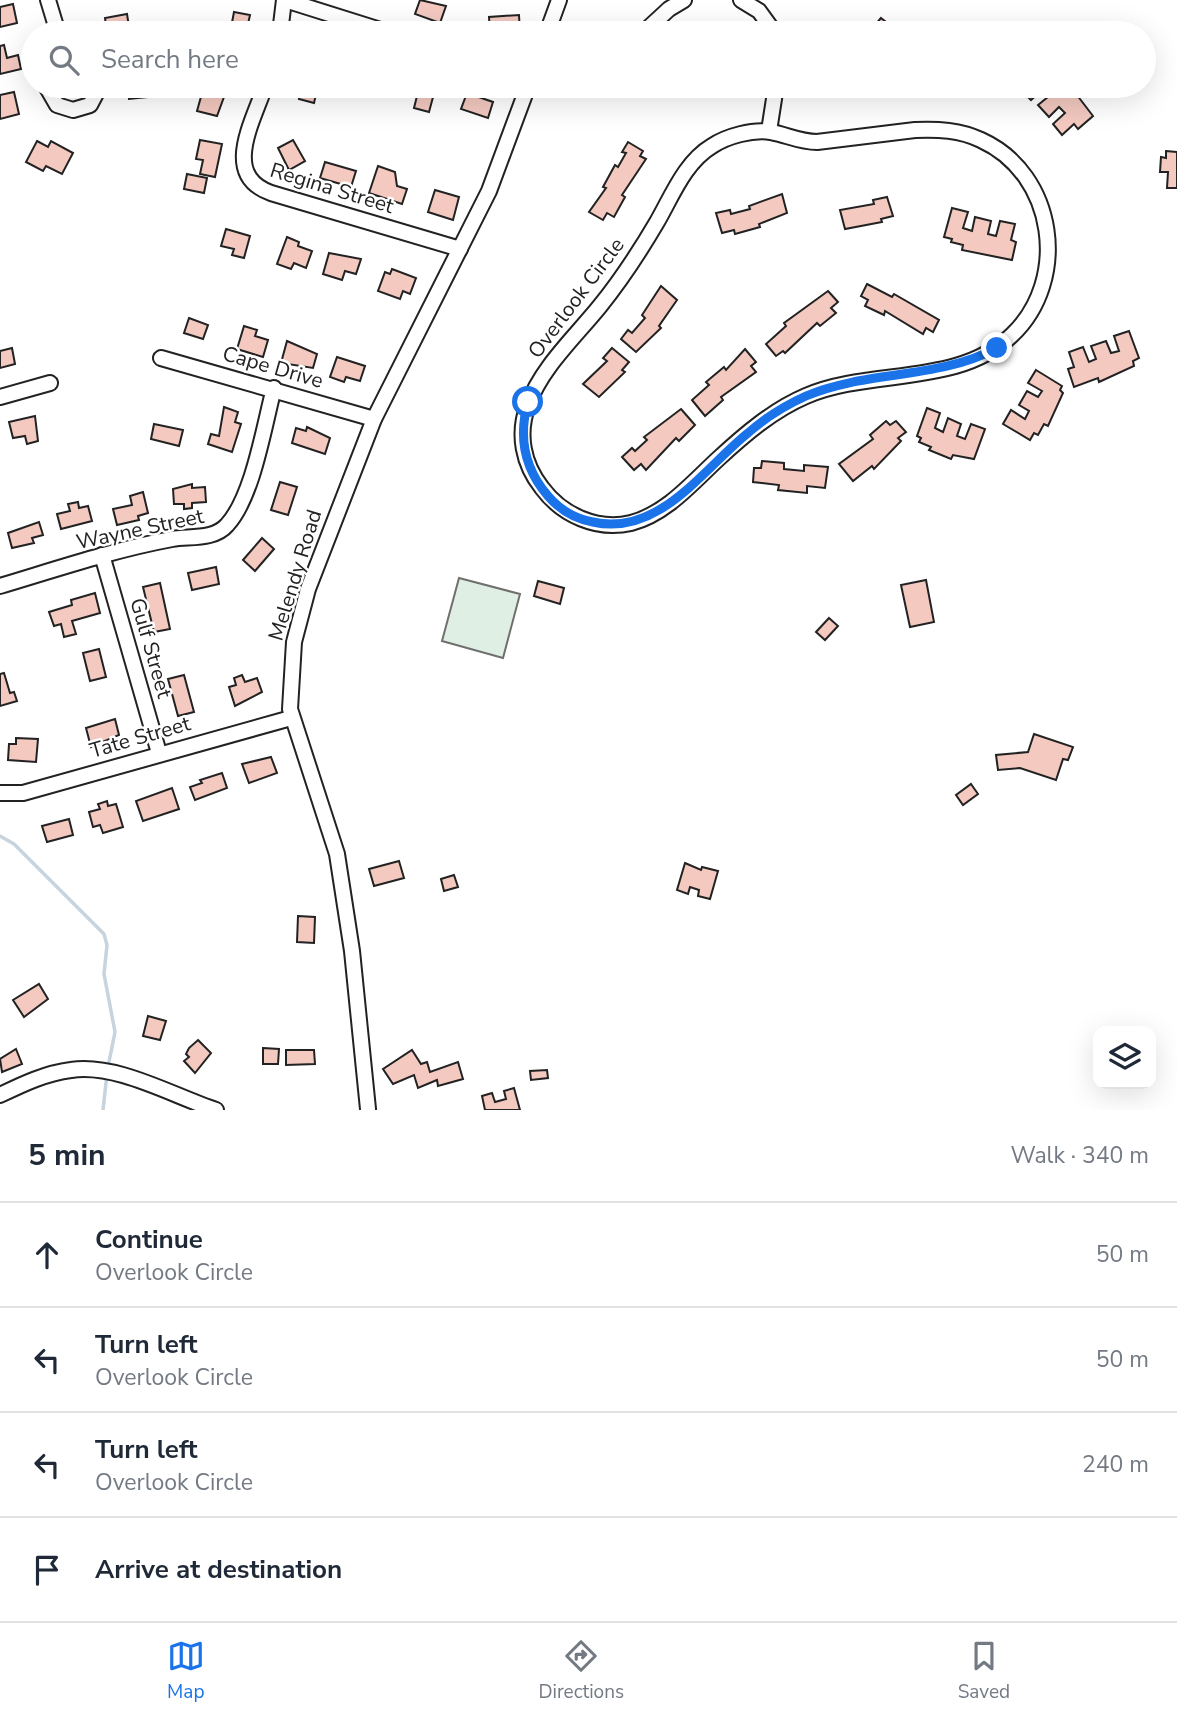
<!DOCTYPE html>
<meta charset="utf-8">
<style>
body{margin:0;font-family:"Nunito Sans",sans-serif;background:#f6f6f7;color:#1f2937}
.controls{position:absolute;right:21px;bottom:21px;display:grid;overflow:hidden;border-radius:14px;box-shadow:0 7px 28px #0002}
.controls button{width:63px;height:63px;display:grid;place-items:center;padding:0;border:0;border-bottom:2px solid #e0e1e3;background:#fff;color:#1f2937;font:35px sans-serif}
.stop{position:absolute;width:21px;height:21px;margin:-16px;border:5px solid #1a73e8;border-radius:50%;background:#fff}
.stop.end{background:#1a73e8;border-color:#fff;box-shadow:0 2px 7px #0008}
.list{margin:0;padding:0;list-style:none}
h2{display:flex;justify-content:space-between;align-items:center;height:91px;margin:0;padding:0 28px;font-size:30px}
h2 small{font-size:23px;font-weight:400;color:#747a83}
.list li{display:grid;grid-template-columns:46px 1fr auto;gap:21px;align-items:center;box-sizing:border-box;height:105px;padding:0 28px;border-top:2px solid #e0e1e3}
.list b{display:block;font-size:26px;white-space:nowrap}
.list p{margin:0;font-size:23px;white-space:nowrap;color:#747a83}
.list em{font-size:23px;font-style:normal;color:#747a83}
.icon{flex:none;width:38px;height:38px;fill:none;stroke:currentColor;stroke-width:2;stroke-linecap:round;stroke-linejoin:round}
.map{position:relative;flex:none;width:1177px;height:1110px;overflow:hidden}
.search{position:absolute;background:#fff;box-shadow:0 7px 28px #0002;left:21px;right:21px;top:21px;height:77px;display:flex;align-items:center;gap:18px;box-sizing:border-box;padding:0 24px;border-radius:38px;color:#747a83;font-size:26px}
.sheet{height:511px;background:#fff}
nav{display:flex;justify-content:space-around;align-items:center;box-sizing:border-box;height:98px;border-top:2px solid #e0e1e3;background:#fff;font-size:19px;color:#747a83}
nav a{display:grid;justify-items:center;gap:4px}
nav .on{color:#1a73e8}
.map>svg:first-child{display:block}
</style>
<div class="map">
<svg width="1177" height="1110" viewBox="0 0 1177 1110">
<rect width="100%" height="100%" fill="#fff"/>
<polygon fill="#e0efe3" stroke="#6f6f6f" stroke-width="2" points="459,578 520,594 503,658 442,641"/>
<g fill="none" stroke-linecap="round" stroke-linejoin="round">
<g stroke="#c7d3dd" stroke-width="3.5">
<polyline points="0,836 14,844 104,934 107,945 104,974 115,1032 108,1067"/>
<polyline points="103,1110 107,1074"/>
</g>
</g>
<g fill="#f3c9c0" stroke="#222" stroke-width="2">
<polygon points="420,0 446,6 440,23 415,14"/>
<polygon points="13,4 17,23 0,27 0,7"/>
<polygon points="234,12 250,15 246,33 230,33"/>
<polygon points="127,14 130,33 107,33 105,18"/>
<polygon points="519,15 520,33 490,32 489,17"/>
<polygon points="881,18 900,33 859,33 862,29 865,32 872,23 875,25"/>
<polygon points="4,45 7,58 18,55 21,69 0,74 0,46"/>
<polygon points="128,86 145,86 147,97 129,99"/>
<polygon points="204,86 228,86 217,116 197,111"/>
<polygon points="302,86 317,90 314,103 299,99"/>
<polygon points="404,86 436,86 429,112 414,108 417,96 402,92"/>
<polygon points="1022,86 1070,86 1093,116 1078,129 1074,124 1062,135 1053,124 1065,113 1059,107 1049,117 1038,105 1049,96 1043,89 1031,100 1019,88"/>
<polygon points="14,92 19,114 0,119 0,95"/>
<polygon points="467,93 493,102 488,118 461,109"/>
<polygon points="200,140 222,144 215,177 200,174 203,160 196,159"/>
<polygon points="293,140 305,161 289,170 278,148"/>
<polygon points="37,141 48,147 51,141 73,153 62,174 46,166 43,171 26,162"/>
<polygon points="628,142 643,151 640,156 646,159 622,195 625,197 614,217 607,213 603,220 589,212 606,188 603,187 615,165 618,167 626,153 622,152"/>
<polygon points="1166,151 1177,152 1177,188 1167,188 1168,172 1160,172 1161,157 1166,158"/>
<polygon points="325,162 356,171 351,187 320,178"/>
<polygon points="378,166 395,172 397,186 407,189 402,204 369,193"/>
<polygon points="187,174 207,178 204,193 184,189"/>
<polygon points="435,190 459,197 453,220 428,212"/>
<polygon points="782,194 787,213 759,224 760,227 735,234 734,230 722,233 716,213 730,210 731,214 750,209 749,206"/>
<polygon points="887,197 893,216 881,219 882,222 845,229 840,210 874,204 873,200"/>
<polygon points="952,208 968,212 963,228 972,231 975,217 991,221 988,234 996,236 1000,221 1015,224 1011,240 1016,242 1012,260 962,250 963,245 951,242 952,239 944,237"/>
<polygon points="226,229 250,236 244,258 232,255 234,249 221,246"/>
<polygon points="287,237 299,242 298,246 312,251 306,268 294,263 291,269 277,264"/>
<polygon points="329,253 361,259 356,274 345,271 342,280 323,274"/>
<polygon points="392,269 416,278 410,294 403,291 400,299 378,291 385,272 390,274"/>
<polygon points="867,284 892,297 894,294 939,320 933,332 926,328 923,334 885,311 884,315 865,306 868,300 861,296"/>
<polygon points="661,286 677,300 659,326 661,328 636,352 621,339 628,330 632,333 645,318 642,315"/>
<polygon points="828,291 838,302 831,308 836,313 820,326 817,323 785,353 783,351 776,356 766,344 786,326 784,323"/>
<polygon points="189,318 208,325 203,339 184,333"/>
<polygon points="244,326 257,330 255,336 268,340 263,357 237,349"/>
<polygon points="1129,331 1139,358 1133,361 1134,366 1099,382 1098,378 1074,387 1068,369 1074,367 1069,352 1083,347 1089,362 1096,359 1091,346 1106,341 1111,353 1119,351 1114,336"/>
<polygon points="287,341 317,354 313,368 281,363"/>
<polygon points="12,348 15,364 0,368 0,351"/>
<polygon points="612,348 629,362 622,370 625,372 599,397 583,384 607,361 603,358"/>
<polygon points="745,349 756,362 751,366 756,372 721,397 723,400 705,416 692,400 709,385 706,382 724,367 726,370"/>
<polygon points="337,357 365,366 360,381 346,377 344,382 330,377"/>
<polygon points="1036,370 1062,386 1060,390 1063,393 1048,426 1044,424 1038,435 1034,433 1030,440 1003,424 1011,410 1025,419 1029,411 1019,405 1027,391 1038,397 1042,391 1028,383"/>
<polygon points="224,407 238,412 235,422 241,424 232,452 208,444 211,434 219,436"/>
<polygon points="927,408 940,413 935,428 943,432 948,418 961,424 957,436 965,439 971,424 985,429 974,459 953,455 951,459 929,450 931,447 919,442 921,438 917,436"/>
<polygon points="681,409 695,425 679,441 676,438 646,470 641,464 634,470 622,457 632,448 635,451 647,440 644,437"/>
<polygon points="35,416 38,441 27,444 25,436 13,438 9,422"/>
<polygon points="886,421 890,425 896,421 906,432 898,438 901,441 874,469 872,466 853,481 839,464 873,439 870,435"/>
<polygon points="154,424 183,430 179,446 151,439"/>
<polygon points="307,427 330,438 325,454 292,443 296,428 306,431"/>
<polygon points="762,461 784,463 784,469 804,471 804,465 828,467 825,488 807,486 807,493 778,490 779,485 753,482 754,468 761,468"/>
<polygon points="280,482 297,487 288,515 271,510"/>
<polygon points="192,484 192,488 205,487 206,502 192,503 192,508 184,509 184,504 174,504 173,489"/>
<polygon points="143,492 148,513 138,516 139,520 117,525 113,509 132,505 130,496"/>
<polygon points="78,502 79,508 88,506 92,521 61,529 57,514 70,511 68,504"/>
<polygon points="39,522 43,535 32,538 34,543 12,548 8,533"/>
<polygon points="262,538 274,549 255,571 243,560"/>
<polygon points="216,567 219,584 192,590 188,573"/>
<polygon points="926,580 934,622 910,627 901,585"/>
<polygon points="538,581 564,588 560,604 534,596"/>
<polygon points="160,583 170,629 154,632 143,587"/>
<polygon points="95,593 100,613 72,621 76,634 64,637 61,624 54,626 49,612 72,605 71,600"/>
<polygon points="829,618 838,626 825,640 816,632"/>
<polygon points="99,649 106,677 90,681 83,653"/>
<polygon points="4,673 10,693 14,692 17,701 0,706 0,674"/>
<polygon points="184,675 194,712 178,716 168,679"/>
<polygon points="242,675 245,682 257,678 262,692 235,706 229,687 236,685 234,678"/>
<polygon points="115,719 119,735 91,747 86,728"/>
<polygon points="1034,734 1073,747 1068,760 1063,759 1056,780 1020,768 998,770 996,755 1028,752"/>
<polygon points="16,738 38,739 36,762 8,760 9,744 16,744"/>
<polygon points="271,757 277,773 249,783 242,764"/>
<polygon points="222,773 227,788 195,800 190,787 202,783 200,780"/>
<polygon points="971,784 978,794 963,805 956,795"/>
<polygon points="172,788 179,809 143,821 136,801"/>
<polygon points="107,801 108,806 116,804 123,827 103,833 100,825 93,827 89,812 100,809 98,804"/>
<polygon points="69,819 73,835 47,842 42,826"/>
<polygon points="399,861 404,878 374,886 369,869"/>
<polygon points="685,863 701,870 702,867 718,871 710,899 698,896 699,890 690,887 688,894 677,890"/>
<polygon points="454,875 458,887 444,891 441,879"/>
<polygon points="298,916 315,917 314,943 297,942"/>
<polygon points="39,984 48,999 24,1017 13,1000"/>
<polygon points="148,1016 166,1021 160,1040 143,1036"/>
<polygon points="198,1040 211,1053 195,1073 184,1061 189,1057 186,1054 189,1048"/>
<polygon points="263,1048 279,1049 278,1064 263,1064"/>
<polygon points="16,1049 22,1064 2,1072 0,1059"/>
<polygon points="286,1050 314,1050 315,1064 286,1065"/>
<polygon points="412,1050 421,1064 427,1062 430,1072 458,1062 463,1079 438,1086 437,1080 418,1088 414,1075 393,1084 383,1069"/>
<polygon points="547,1070 548,1078 531,1080 530,1071"/>
<polygon points="514,1088 520,1110 485,1110 482,1096 492,1093 495,1102 506,1099 504,1091"/>
</g>
<g fill="none" stroke-linecap="round" stroke-linejoin="round">
<defs>
<g id="minor">
<polyline points="48,0 58,33"/>
<polyline points="285,0 390,33"/>
<polyline points="741,0 759,11 775,33"/>
<polyline points="280,33 284,0"/>
<polyline points="547,33 559,0"/>
<polyline points="643,33 669,9 684,0"/>
<polyline points="46,86 57,105 73,110 90,105 100,86"/>
<path d="M265,86C253,122 221,175 271,193L460,249"/>
<polyline points="559,86 578,86"/>
<path d="M915,130C938,129 960,130 981,140C1056,174 1070,280 1012,335C958,387 871,368 806,396C773,410 744,435 718,459C692,483 666,514 631,523C597,531 562,515 542,488C523,464 517,434 528,405C541,368 575,337 600,306C621,280 640,251 657,222C672,196 685,162 712,146C727,136 753,129 771,132C787,135 800,142 817,142Z"/>
<polyline points="769,131 776,86"/>
<polyline points="161,358 374,419"/>
<polyline points="0,397 50,383"/>
<polyline points="102,555 159,753"/>
<path d="M0,586C57,569 113,550 172,539C190,536 214,540 227,525C253,497 264,426 274,388"/>
<polyline points="0,793 23,793 291,718"/>
<path d="M0,1095C23,1084 46,1073 71,1070C117,1063 173,1096 216,1110"/>
<polyline points="368,1109 352,951 337,854 290,709 294,642 308,589 374,419 489,191 528,86"/>
</g>
</defs>
<use href="#minor" stroke="#222" stroke-width="18"/>
<use href="#minor" stroke="#fff" stroke-width="14"/>
</g>
<g fill="none" stroke-linecap="round" stroke-linejoin="round">
<path stroke="#1a73e8" stroke-width="9" d="M528,402C518,437 524,468 548,496C560,510 576,519 593,522C659,537 703,469 748,433C765,418 786,405 806,396C867,370 937,380 997,348"/>
</g>
<g text-anchor="middle" dominant-baseline="central" stroke-width="5" stroke-linejoin="round" paint-order="stroke">
<g font-size="21" fill="#222" stroke="#fff">
<text transform="translate(332 188) rotate(17)">Regina Street</text>
<text transform="translate(576 298) rotate(-53)">Overlook Circle</text>
<text transform="translate(273 367) rotate(16)">Cape Drive</text>
<text transform="translate(140 529) rotate(-12)">Wayne Street</text>
<text transform="translate(295 575) rotate(-73)">Melendy Road</text>
<text transform="translate(151 648) rotate(74)">Gulf Street</text>
<text transform="translate(140 737) rotate(-16)">Tate Street</text>
</g>
</g>
</svg>
<div class="controls">
<button><svg class="icon" aria-label="layers" viewBox="0 0 24 24"><path d="M12 4l9 5-9 5-9-5zM3 14l9 5 9-5"/></svg></button>
</div>
<div class="stop" style="left:528px;top:402px"></div>
<div class="stop end" style="left:997px;top:348px"></div>
<div class="search"><svg class="icon" aria-label="search" viewBox="0 0 24 24"><circle cx="10" cy="10" r="6"/><path d="M15 15l6 6"/></svg>Search here</div>
</div>
<section class="sheet">
<h2>5 min<small>Walk · 340 m</small></h2>
<ul class="list">
<li><svg class="icon" aria-label="ahead" viewBox="0 0 24 24"><path d="M12 20V5M6 11l6-6 6 6"/></svg><div><b>Continue</b><p>Overlook Circle</p></div><em>50 m</em></li>
<li><svg class="icon" aria-label="left" viewBox="0 0 24 24"><path d="M17 20v-9H6M10 6l-5 5 5 5"/></svg><div><b>Turn left</b><p>Overlook Circle</p></div><em>50 m</em></li>
<li><svg class="icon" aria-label="left" viewBox="0 0 24 24"><path d="M17 20v-9H6M10 6l-5 5 5 5"/></svg><div><b>Turn left</b><p>Overlook Circle</p></div><em>240 m</em></li>
<li><svg class="icon" aria-label="arrive" viewBox="0 0 24 24"><path d="M6 21V4h12l-3 4 3 4H6"/></svg><div><b>Arrive at destination</b></div></li>
</ul>
</section>
<nav>
<a class="on"><svg class="icon" aria-label="map" viewBox="0 0 24 24"><path d="M3 6l6-2 6 2 6-2v14l-6 2-6-2-6 2zM9 4v14M15 6v14"/></svg>Map</a>
<a><svg class="icon" aria-label="directions" viewBox="0 0 24 24"><path d="M12 3l9 9-9 9-9-9zM9 14v-3h6M13 9l2 2-2 2"/></svg>Directions</a>
<a><svg class="icon" aria-label="saved" viewBox="0 0 24 24"><path d="M7 4h10v16l-5-4-5 4z"/></svg>Saved</a>
</nav>
